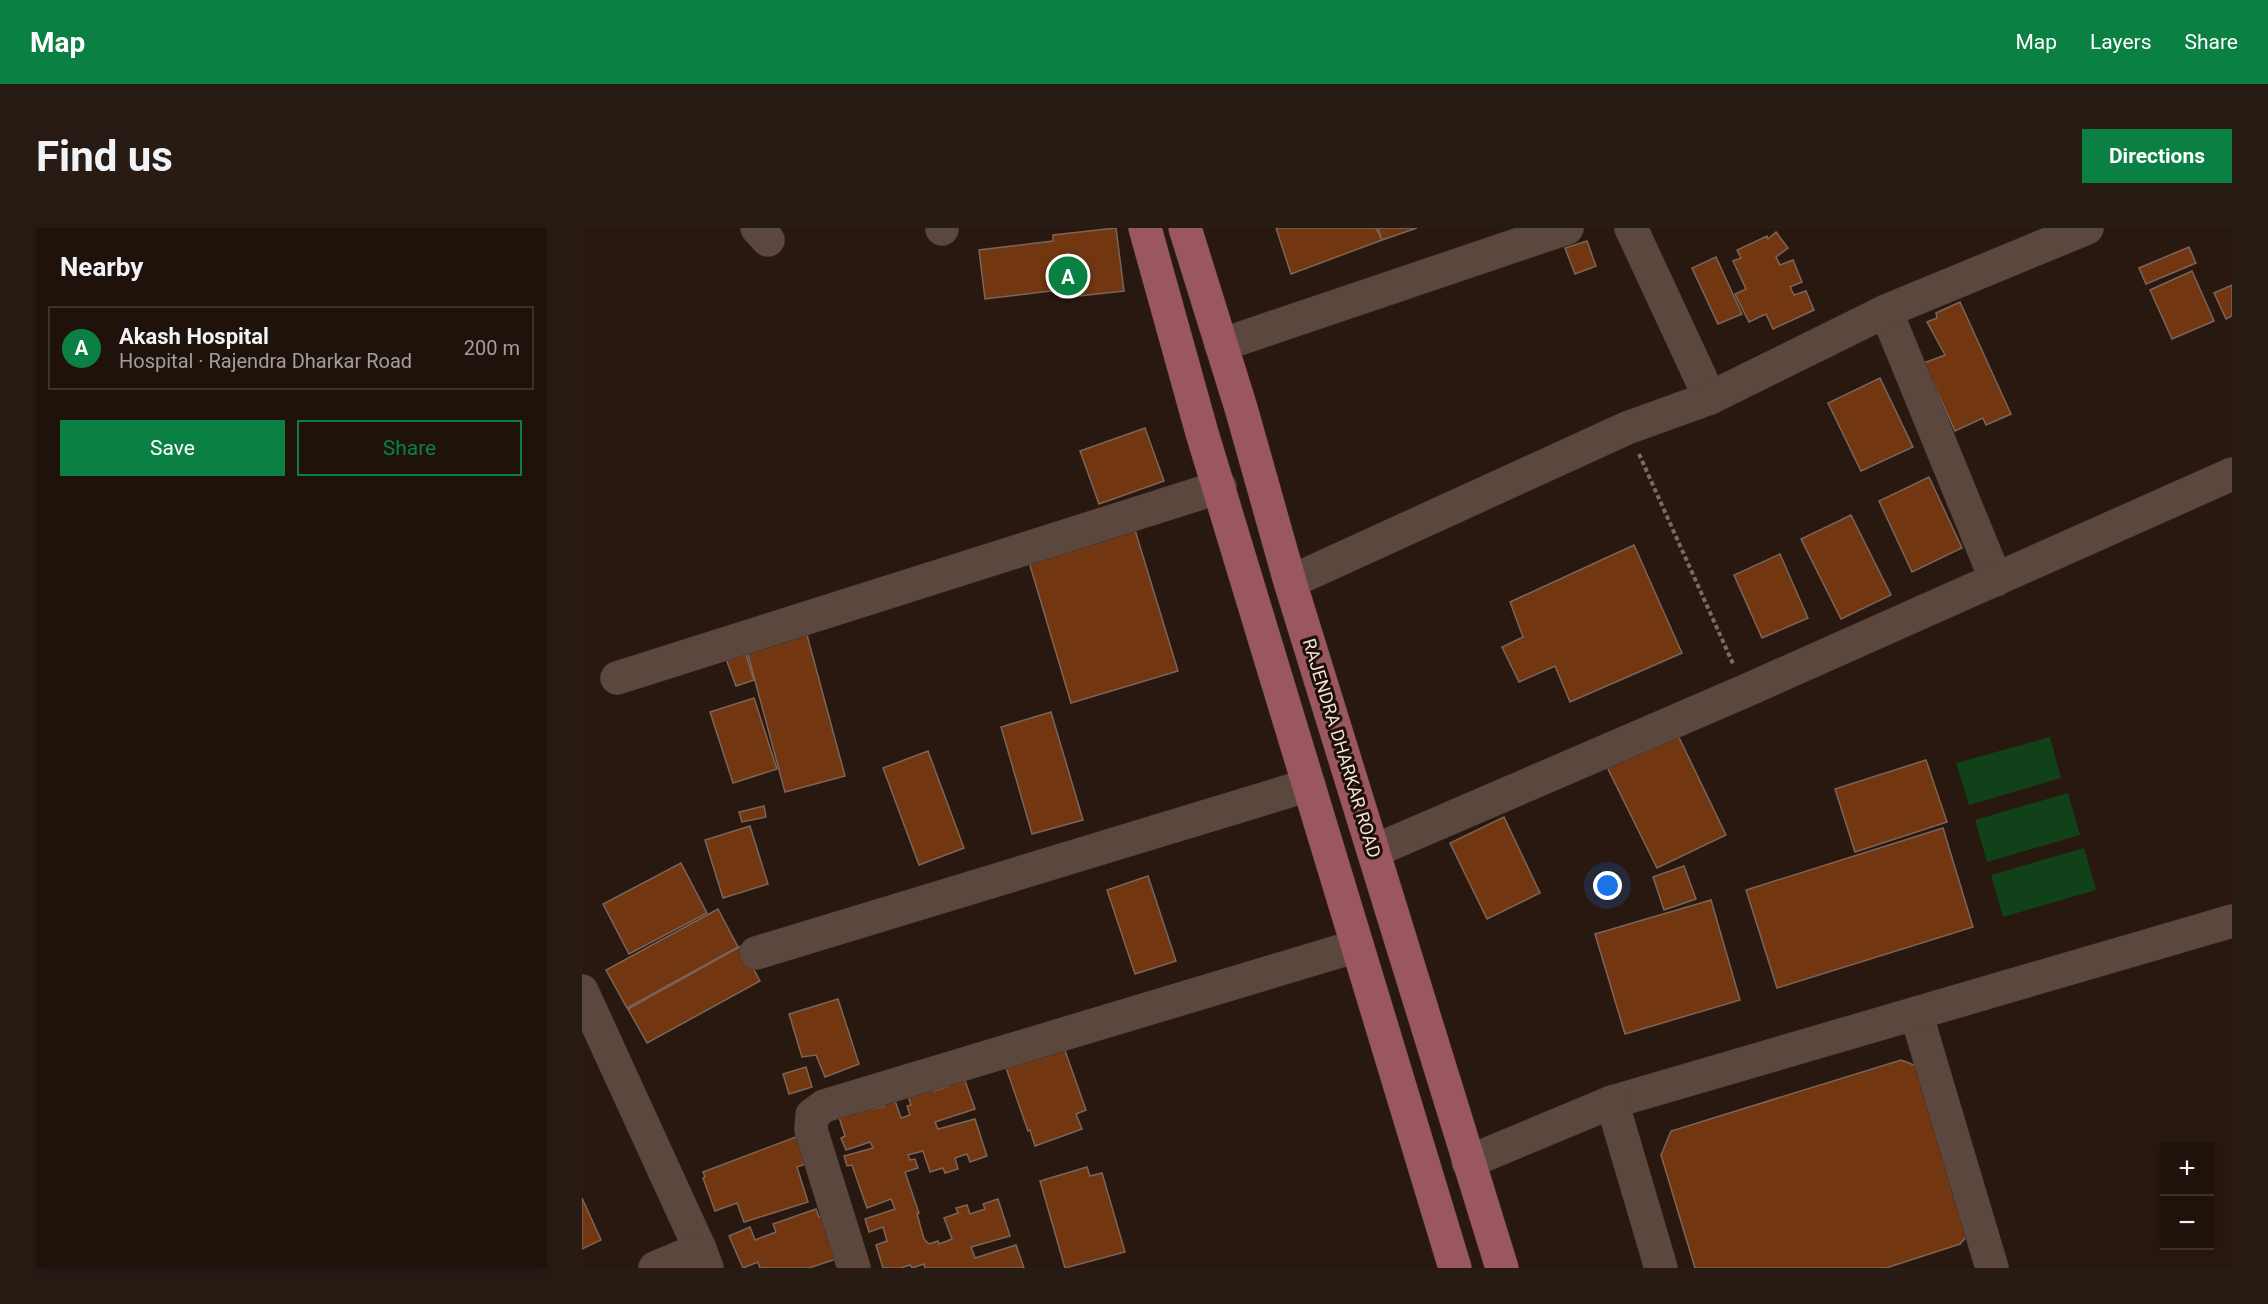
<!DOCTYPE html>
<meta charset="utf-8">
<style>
body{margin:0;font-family:Roboto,sans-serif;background:#271b14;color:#f1f3f6}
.controls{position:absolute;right:18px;bottom:18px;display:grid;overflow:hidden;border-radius:0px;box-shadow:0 3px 9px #0003}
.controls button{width:54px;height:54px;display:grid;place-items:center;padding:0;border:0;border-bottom:2px solid #3c322c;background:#1f120b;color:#f1f3f6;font:30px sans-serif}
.you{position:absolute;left:1026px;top:658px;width:21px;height:21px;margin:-15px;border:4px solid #fff;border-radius:50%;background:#1a73e8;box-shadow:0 0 0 9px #1a73e833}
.badge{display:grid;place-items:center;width:39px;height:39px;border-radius:50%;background:#0b8043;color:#fff;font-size:20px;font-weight:700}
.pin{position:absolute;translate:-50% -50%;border:3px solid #fff;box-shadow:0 2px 6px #0006}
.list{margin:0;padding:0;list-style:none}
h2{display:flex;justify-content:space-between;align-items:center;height:78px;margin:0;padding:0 24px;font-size:26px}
h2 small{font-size:20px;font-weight:400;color:#a19e9d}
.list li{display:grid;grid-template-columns:39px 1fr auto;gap:18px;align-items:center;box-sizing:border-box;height:84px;margin:0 12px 12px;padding:0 12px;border:2px solid #3c322c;border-radius:0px}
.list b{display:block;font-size:22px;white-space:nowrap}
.list p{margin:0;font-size:20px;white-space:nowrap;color:#a19e9d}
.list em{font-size:20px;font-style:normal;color:#a19e9d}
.actions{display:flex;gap:12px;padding:18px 24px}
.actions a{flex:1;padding:14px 0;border:2px solid #0b8043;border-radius:0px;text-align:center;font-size:21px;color:#0b8043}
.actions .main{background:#0b8043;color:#fff}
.map{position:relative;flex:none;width:1650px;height:1040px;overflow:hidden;border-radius:0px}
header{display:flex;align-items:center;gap:36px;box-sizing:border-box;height:84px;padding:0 30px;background:#0b8043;color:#fff}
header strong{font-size:28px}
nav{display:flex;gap:33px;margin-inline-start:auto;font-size:21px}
.intro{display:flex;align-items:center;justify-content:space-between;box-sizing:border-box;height:144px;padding:0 36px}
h1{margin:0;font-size:42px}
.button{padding:15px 27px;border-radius:0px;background:#0b8043;color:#fff;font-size:21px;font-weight:700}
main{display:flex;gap:36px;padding:0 36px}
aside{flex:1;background:#1f120b;border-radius:0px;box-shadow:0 3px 9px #0003}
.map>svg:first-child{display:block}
</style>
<header>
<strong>Map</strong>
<nav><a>Map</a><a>Layers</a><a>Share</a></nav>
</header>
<div class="intro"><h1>Find us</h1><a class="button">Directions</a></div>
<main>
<aside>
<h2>Nearby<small></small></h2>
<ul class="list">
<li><span class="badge">A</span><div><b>Akash Hospital</b><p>Hospital · Rajendra Dharkar Road</p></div><em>200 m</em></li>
</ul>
<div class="actions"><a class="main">Save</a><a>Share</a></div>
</aside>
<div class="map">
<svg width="1650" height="1040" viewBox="0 0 1650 1040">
<rect width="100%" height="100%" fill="#29180f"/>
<g fill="#114119">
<polygon points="1468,509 1479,550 1387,577 1374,535"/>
<polygon points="1486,565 1498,607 1405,634 1393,592"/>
<polygon points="1502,620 1514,662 1421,689 1409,647"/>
</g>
<g fill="#723711" stroke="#7a655a" stroke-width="1.5">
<polygon points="534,0 542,63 479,70 477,62 403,71 397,22 471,13 471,7"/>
<polygon points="694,0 794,0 800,12 709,46"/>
<polygon points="796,0 835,0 800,12"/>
<polygon points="1194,4 1206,20 1194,29 1198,37 1211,32 1220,54 1208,59 1212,67 1224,63 1232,82 1191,101 1184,86 1167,94 1153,66 1164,61 1151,33 1159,30 1155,22 1185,8 1186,11"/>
<polygon points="1005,13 1014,38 993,46 983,20"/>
<polygon points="1607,19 1614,35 1564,56 1557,40"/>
<polygon points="1134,29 1160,86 1136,96 1110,40"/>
<polygon points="1610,43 1632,93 1590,111 1568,62"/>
<polygon points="1650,57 1650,88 1644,91 1632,65"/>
<polygon points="1378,74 1429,186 1404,197 1401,190 1373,203 1342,135 1363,127 1345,94 1355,90 1354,85"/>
<polygon points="1298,150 1331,219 1279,243 1246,175"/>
<polygon points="563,200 582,253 517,276 498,223"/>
<polygon points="1347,249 1380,320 1330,344 1297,273"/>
<polygon points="1269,287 1309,367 1259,391 1219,311"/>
<polygon points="553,302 596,443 489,475 447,334"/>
<polygon points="1052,317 1100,425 988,474 973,438 937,454 920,419 941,409 928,374"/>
<polygon points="1198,326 1226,390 1180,410 1152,347"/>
<polygon points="225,407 263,548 203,564 165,423"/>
<polygon points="163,424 172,452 154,458 144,431"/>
<polygon points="172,470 195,541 151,555 128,484"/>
<polygon points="469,484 501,592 450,606 419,499"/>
<polygon points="1091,497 1144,607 1075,640 1021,531"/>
<polygon points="346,523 382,620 337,637 301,540"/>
<polygon points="1344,532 1365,594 1273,624 1253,561"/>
<polygon points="182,578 184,589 160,594 157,584"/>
<polygon points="922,589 958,665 905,691 868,615"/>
<polygon points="168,598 186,656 141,670 123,612"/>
<polygon points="1361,600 1391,699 1195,760 1164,662"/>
<polygon points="99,635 125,685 47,726 21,676"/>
<polygon points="1102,638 1114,671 1082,682 1071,649"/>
<polygon points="566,648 594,733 553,746 525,662"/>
<polygon points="1129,672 1158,772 1043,806 1013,706"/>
<polygon points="136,681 156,719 45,780 24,742"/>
<polygon points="159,718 178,753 65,815 46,781"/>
<polygon points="256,771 277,836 243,849 234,827 220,829 207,786"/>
<polygon points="480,814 504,882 494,886 500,901 453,918 448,902 446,903 422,834"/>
<polygon points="1319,832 1343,841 1391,1001 1378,1016 1304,1040 1113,1040 1079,927 1089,903"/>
<polygon points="224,839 230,859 207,866 201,846"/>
<polygon points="381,847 393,881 353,894 356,901 393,891 405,928 388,934 385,926 373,930 376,941 363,945 361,940 348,944 341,923 326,927 328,932 333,931 336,940 323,944 337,985 335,986 342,1011 347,1016 356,1013 357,1016 370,1011 362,990 376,985 374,980 385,977 388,986 403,981 401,976 416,971 428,1008 389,1019 393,1030 434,1017 442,1040 343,1040 342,1036 330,1040 328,1037 319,1040 301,1040 294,1017 305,1013 301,999 287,1004 283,991 313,981 309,971 285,980 270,937 265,938 262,928 291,920 288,914 264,922 259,910 263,908 255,883 287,872 290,881 302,878 300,870 311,867 319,890 328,887 325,878 329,877 324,862 349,854 352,863 367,858 365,852"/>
<polygon points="219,907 229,934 215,939 226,974 162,994 155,975 133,983 121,950 123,949 121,944"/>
<polygon points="505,939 508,948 520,945 543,1024 483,1040 458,953"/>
<polygon points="0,970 19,1012 0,1021"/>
<polygon points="234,981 237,989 239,988 254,1031 227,1040 178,1040 176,1034 161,1040 147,1008 168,999 173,1012 194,1004 191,996"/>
</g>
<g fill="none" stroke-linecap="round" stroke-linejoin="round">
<defs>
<g id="minor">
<polyline points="175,0 186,12"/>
<polyline points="360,0 360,1"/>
<polyline points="1049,0 1128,170"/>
<polyline points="1304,83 1414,352"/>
<polyline points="639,117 985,0"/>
<polyline points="708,354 1045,200 1128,170 1304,83 1505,0"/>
<polyline points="35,450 638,259"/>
<polyline points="792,623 1163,463 1650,246"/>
<polyline points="174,725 727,557"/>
<polyline points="0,763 118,1021"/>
<polyline points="1334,785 1410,1040"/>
<polyline points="1030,874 1650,693"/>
<polyline points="886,934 1030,874 1079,1040"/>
<polyline points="73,1040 118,1021 125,1040"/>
<polyline points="272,1040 229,902 230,887 242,878 775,718"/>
</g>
<g id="major">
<polyline points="563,0 620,205 873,1040"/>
<polyline points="603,0 659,180 708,354 920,1040"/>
</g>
</defs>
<use href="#minor" stroke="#3e312c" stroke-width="34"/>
<use href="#major" stroke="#3e312c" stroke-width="34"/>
<polyline stroke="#796a62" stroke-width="4" stroke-dasharray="4.5 3" stroke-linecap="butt" points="1057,226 1152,438"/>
<use href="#minor" stroke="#5b473d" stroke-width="33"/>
<use href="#major" stroke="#9b5760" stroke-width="33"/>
</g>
<g text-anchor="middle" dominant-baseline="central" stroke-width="6" stroke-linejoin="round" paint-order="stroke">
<g font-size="18" fill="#f0e4de" stroke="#1f0f07">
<text transform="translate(760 520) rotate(73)">RAJENDRA DHARKAR ROAD</text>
</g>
</g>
</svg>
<div class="controls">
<button>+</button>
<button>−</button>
</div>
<div class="you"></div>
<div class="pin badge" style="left:486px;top:48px">A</div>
</div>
</main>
